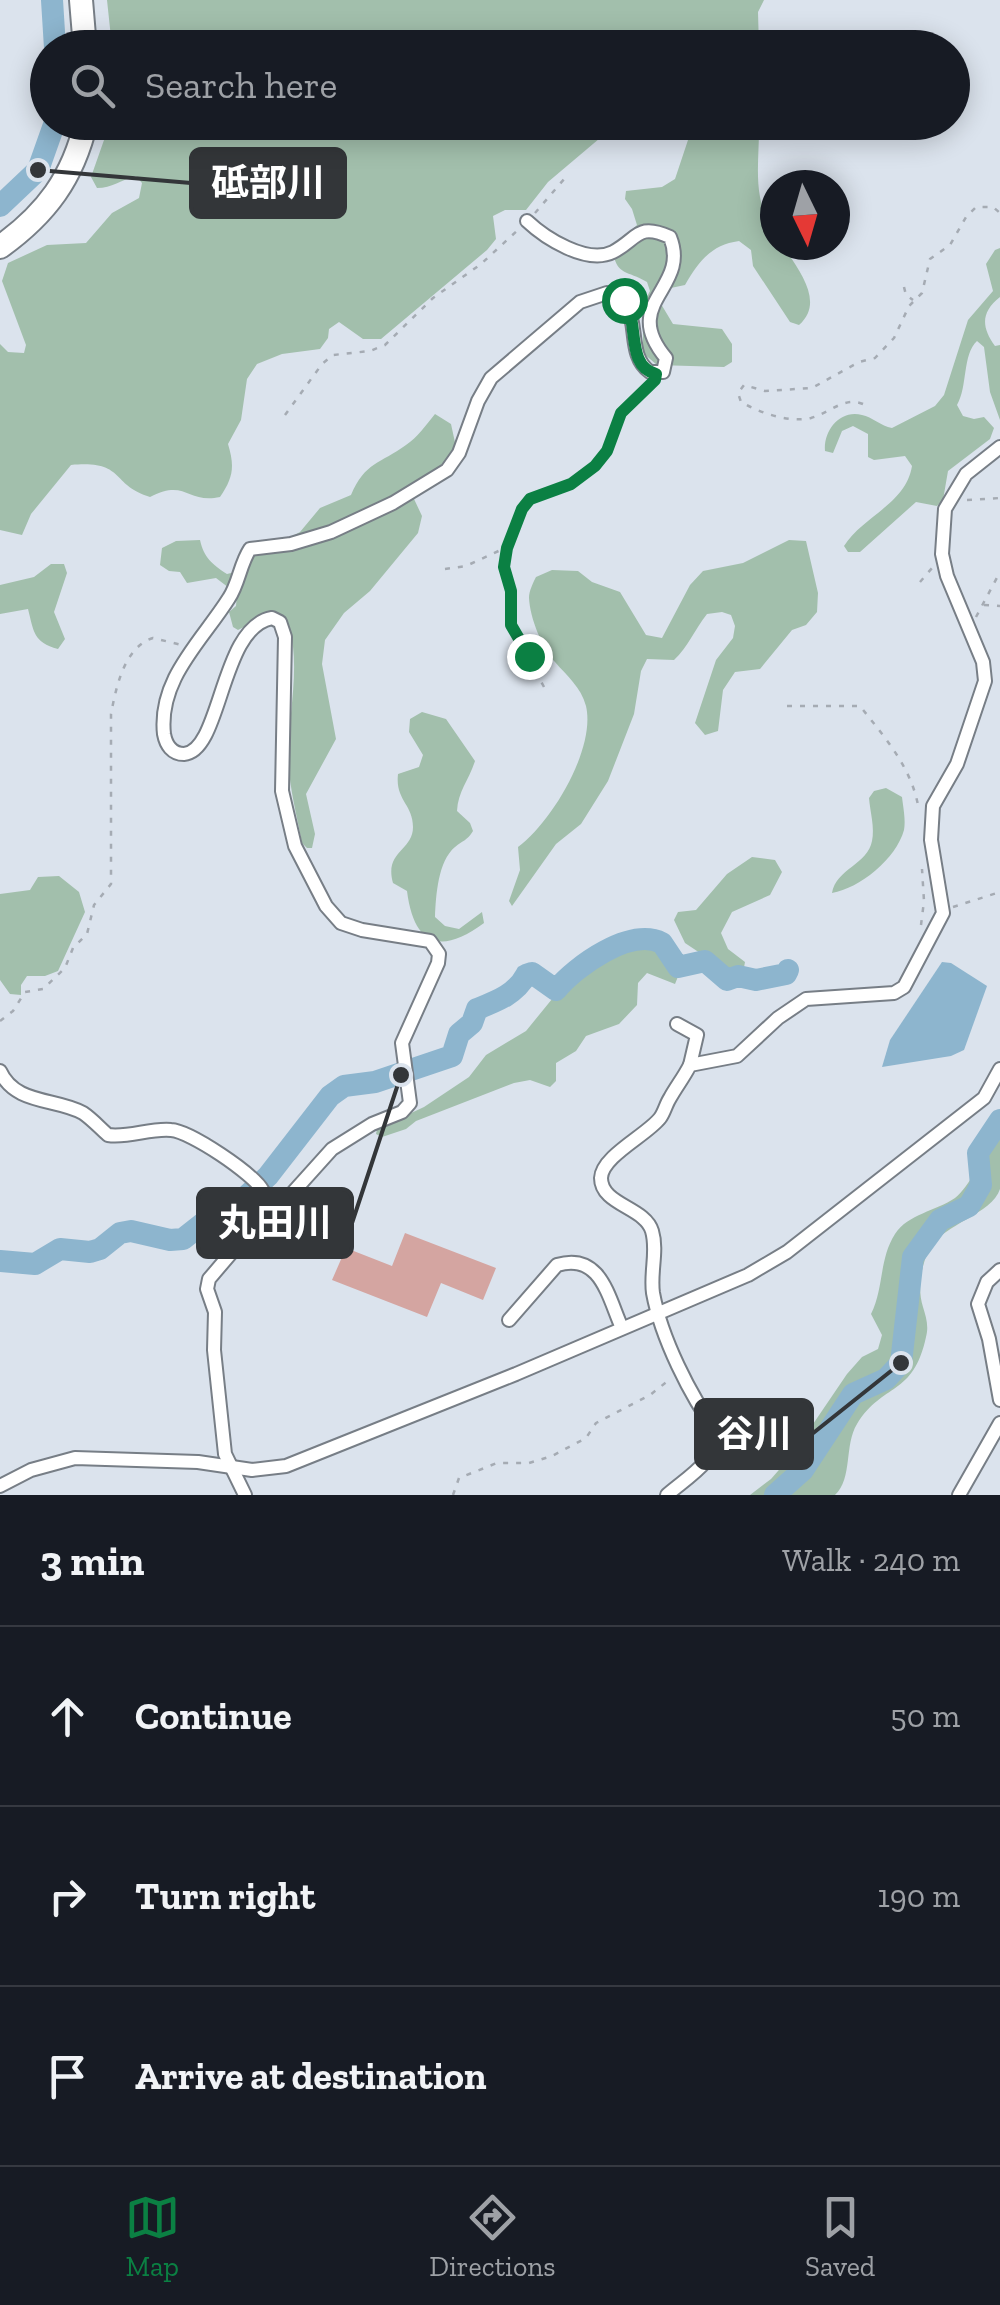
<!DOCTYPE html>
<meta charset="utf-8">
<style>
body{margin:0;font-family:"Zilla Slab","Noto Sans JP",serif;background:#242831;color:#f1f3f6}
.compass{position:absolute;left:760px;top:170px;width:90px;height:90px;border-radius:50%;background:#171b24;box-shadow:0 5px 25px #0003;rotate:175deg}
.stop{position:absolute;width:30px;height:30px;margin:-22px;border:8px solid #0b8043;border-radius:50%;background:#fff}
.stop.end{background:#0b8043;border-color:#fff;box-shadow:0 2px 10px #0008}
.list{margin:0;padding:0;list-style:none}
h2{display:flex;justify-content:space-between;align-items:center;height:130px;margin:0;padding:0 40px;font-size:42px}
h2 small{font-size:32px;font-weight:400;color:#9ea1a6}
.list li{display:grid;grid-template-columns:65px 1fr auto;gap:30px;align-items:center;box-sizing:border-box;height:180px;padding:0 40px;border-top:2px solid #363941}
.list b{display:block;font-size:38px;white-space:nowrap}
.list em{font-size:32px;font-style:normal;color:#9ea1a6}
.icon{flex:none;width:55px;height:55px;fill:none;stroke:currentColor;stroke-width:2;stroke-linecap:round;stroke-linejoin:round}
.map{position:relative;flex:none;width:1000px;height:1495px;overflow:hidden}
.search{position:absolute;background:#171b24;box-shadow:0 5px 25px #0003;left:30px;right:30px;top:30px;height:110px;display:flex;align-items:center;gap:25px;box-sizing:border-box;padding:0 35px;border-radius:55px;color:#9ea1a6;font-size:38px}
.sheet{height:670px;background:#171b24}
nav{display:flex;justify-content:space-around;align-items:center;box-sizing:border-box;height:140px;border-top:2px solid #363941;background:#171b24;font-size:28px;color:#9ea1a6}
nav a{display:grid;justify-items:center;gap:5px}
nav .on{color:#0b8043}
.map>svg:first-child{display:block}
</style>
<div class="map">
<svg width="1000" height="1495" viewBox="0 0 1000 1495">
<rect width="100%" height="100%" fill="#dbe3ed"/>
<g fill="#a2bfac">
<polygon points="107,0 764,0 758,12 759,48 112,47"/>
<path d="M110,123V122L610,123L606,133L548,182L526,210H505L493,216L496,239L487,250L381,339H363L339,322L329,329L328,338L320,349L282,354L257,364L247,379L241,420L228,444C235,467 233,478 220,497C187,504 186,478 150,497C110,485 126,460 71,465L31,514L22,535L0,530V344L8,352L24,353L26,345L2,281L8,263L47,245L86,243L112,213L139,198L142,183L136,176C121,180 112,188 97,188L91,177Z"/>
<path d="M689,123H764L759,129C759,152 756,175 760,197C763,215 775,228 775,245H783C797,269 826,301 799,325L790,322L753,266L751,250L739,241C711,245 699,261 685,285L666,289L661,304L673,324L722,329L732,344V362L724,367L657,365L643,353V304L650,291L647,282C625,269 617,277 612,248L637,225L632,209L625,199L626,191L662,187L675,179L688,140Z"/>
<path d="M1000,248V297C981,312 981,327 995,346L1000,345V420L990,392L984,347L977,341C962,355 968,386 957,405L963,416L974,419L984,417L994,428L990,439L948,471L943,500L937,506L916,502L860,552H848L844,546C863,516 906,504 912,466L905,456L874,460L868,457V434L853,426L842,431L833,453L825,451C823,431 840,409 862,415C872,417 881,426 892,428L935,406L944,395L968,320L993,291L986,264L995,250Z"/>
<path d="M435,414L451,424L456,447C444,466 422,479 414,499L422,516L418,533L370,591L344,613L325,640L322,664L336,739L306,794L315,834L312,848H307L302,843C297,816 289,786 288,758C288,716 301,667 289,626C270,605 259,620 238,630L233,627L229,612L236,606L237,594L216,578L187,583L180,572L169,571L160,565L162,548L176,541L200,540C204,558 212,564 227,574L239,571L250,558L300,532L320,508L351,495C365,462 380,464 406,445C417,438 426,425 435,414Z"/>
<path d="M789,540L806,541L818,593L817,612L806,625L792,630L760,669L735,672L723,690L718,731L705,735L695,723L716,660L733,638L735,626L731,615L722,612L707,614C695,629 688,647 674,660L647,659L641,671L634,714L608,781L581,824L556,844L512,906L509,901L520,870L518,847C551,823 596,749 586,706C581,687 567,676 555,662C542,648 530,618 529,598C529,591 533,583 536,577L552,570L578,571L592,582L620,592L646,635L662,638L690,585L703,571L743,563Z"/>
<path d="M51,564H64L67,573L54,612L65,639L58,649C33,642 34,632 28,609L0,614V585L34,577Z"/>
<path d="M422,712L446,719L475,761C469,780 458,791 457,811L470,823L473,831C467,841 463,840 455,847C438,861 436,895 435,917L445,926L459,929L482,912L484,923C441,955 414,946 407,891L393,883C384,851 413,851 413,827C413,804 395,800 398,774L419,767L423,755L409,732L410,719Z"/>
<path d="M886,788L902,797C903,806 906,821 904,830C896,859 860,888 832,893C836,869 868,864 872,841C875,828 870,811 869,798L874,791Z"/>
<polygon points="752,857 775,860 782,872 770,895 732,912 721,933 728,949 745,962 743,973 727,971 685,943 674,920 678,912 696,910 727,874"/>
<polygon points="59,876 79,892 85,912 58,971 45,976 27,976 21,985 21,995 10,994 0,980 0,894 30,890 38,877"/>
<path d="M649,943C664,948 671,960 679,974L675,984L647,973L638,983L637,1005L619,1024L586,1036L576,1051L556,1063V1081L550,1087L530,1080L514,1083L416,1121L406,1129L382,1137L376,1134L377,1129L424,1107L469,1077L486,1055L526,1031L570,977L621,944Z"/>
<path d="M1000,1135C1000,1151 1000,1174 1000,1189C992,1214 944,1224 930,1248C921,1265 917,1288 923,1307C926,1317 929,1326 926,1337C913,1397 883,1382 857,1424C844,1445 853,1478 835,1495H750L771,1479L792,1455L847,1374L862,1357L878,1349L882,1335L871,1314C884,1288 879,1259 895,1234C908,1214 936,1211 955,1198C969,1188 985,1151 1000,1135Z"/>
</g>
<polygon fill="#8db5ce" points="942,962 951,963 987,986 964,1050 951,1056 882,1067 890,1040"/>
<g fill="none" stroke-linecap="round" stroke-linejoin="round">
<g stroke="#8db5ce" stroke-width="22">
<polyline points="52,0 55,48"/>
<polyline points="0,206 38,170 55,122"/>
<path d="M0,1261L35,1264L60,1249L90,1252L100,1249L120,1233L131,1231L170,1240L183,1239L211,1217L240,1202L268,1176L330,1096L344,1086L375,1082L452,1056L459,1034L472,1023L477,1009C497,1001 516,994 526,975L532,973L556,990C576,966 630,927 662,943L678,967L705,961L727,980L738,976L756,980L786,974L788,970"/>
<polyline points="775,1495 803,1470 853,1394 886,1379 901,1363 913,1257 940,1220 969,1206 981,1185 978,1153 1000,1120"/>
</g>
</g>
<polygon fill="#d4a5a1" points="405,1233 496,1268 483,1300 441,1283 427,1317 332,1280 346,1248 392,1266"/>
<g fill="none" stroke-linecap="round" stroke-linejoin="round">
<defs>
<g id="minor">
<polyline points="677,1024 697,1035 690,1065"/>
<path d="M0,1071C15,1105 57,1098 83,1113C92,1119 100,1128 108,1135C129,1138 150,1128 171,1130C190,1131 254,1174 263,1191C267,1198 267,1207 269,1215"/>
<polyline points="1000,1270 987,1282 978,1304 989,1339 1000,1400"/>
<path d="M509,1320L557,1265C601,1252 608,1297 622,1328"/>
<polyline points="0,1486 31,1470 75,1458 198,1462 252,1470 286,1466 516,1374 748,1275 787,1252 984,1098 1000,1069"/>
<path d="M245,1495L225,1454L214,1350L215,1312L207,1289L209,1279L244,1238L287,1199L332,1149L372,1124L402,1112L410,1103L402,1043L438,963L439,954L430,941L362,930L341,923L326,906L295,846L282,791L285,637L280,622L272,618C220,627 222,751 184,754C172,754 166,745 164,734C158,679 202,641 229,598C239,583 240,564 250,549L291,544L331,532L393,503L447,470L459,453L478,401L491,378L580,302L607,293C648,302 621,352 650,372H663L666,358C619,302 691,289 670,237C637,222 638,239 613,252C587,265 545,238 527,221"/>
<path d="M667,1495C685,1479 720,1459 717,1432C690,1396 661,1337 653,1293C650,1272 658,1251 652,1231C645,1207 601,1205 601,1178C602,1156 647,1135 660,1118C664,1113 666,1104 670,1098C676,1087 684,1077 690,1065L737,1056L778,1018L806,999L894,993L904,987L943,913L931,840L933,806L957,764L985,681L983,662L947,576L942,554L945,509L966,474L1000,447"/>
<polyline points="959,1495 1000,1423"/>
</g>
<g id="trunk">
<polyline points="81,0 85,48"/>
<path d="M0,247C46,214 73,178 86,122"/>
</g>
</defs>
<use href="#minor" stroke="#777e86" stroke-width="16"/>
<use href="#trunk" stroke="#777e86" stroke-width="26"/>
<g stroke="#a5abb3" stroke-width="2.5" stroke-dasharray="5 8" stroke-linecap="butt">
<polyline points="535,213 565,178"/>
<polyline points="904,287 906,295 913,300"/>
<path d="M863,404C845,396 829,413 811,418C789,423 760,413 741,402L738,393L744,385L765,391L812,388L859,362L875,358L894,338L909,306L922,293L930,259L950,245L966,217L976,207H993L1000,213"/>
<polyline points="285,415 322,364 333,355 370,351 385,345 433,298 481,264 519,229"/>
<polyline points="967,500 1000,498"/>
<polyline points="445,569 466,566 505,548"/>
<polyline points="920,582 932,568"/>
<polyline points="984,605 1000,606"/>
<polyline points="976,617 1000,572"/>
<polyline points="544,687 511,625 511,591 504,567 507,548 530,499 571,484 595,466 607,451 621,413 652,384"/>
<path d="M787,706H860C886,739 913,769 919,811"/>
<polyline points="953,907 1000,892"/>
<polyline points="921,925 924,901 922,869"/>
<path d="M0,1021L13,1011L25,992L43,989L65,968L73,948L87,934L94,905L111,884V714C116,688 124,647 153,638L182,645"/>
<polyline points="453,1495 459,1478 497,1463 529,1463 552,1456 586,1438 596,1423 650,1395 669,1380"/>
</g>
<use href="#minor" stroke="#fff" stroke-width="12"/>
<use href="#trunk" stroke="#fff" stroke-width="22"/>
</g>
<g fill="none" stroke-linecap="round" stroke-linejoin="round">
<path stroke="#0b8043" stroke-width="12" d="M529,656L511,625V591L504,567L507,548L522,509L530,499L571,484L595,466L607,451L621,413L655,380L656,374C625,366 640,322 624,300"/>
</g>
<path fill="none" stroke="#333639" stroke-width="4" d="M38 170L191 183M401 1075L352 1223M901 1363L812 1434"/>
<g fill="#333639" stroke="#dbe3ed" stroke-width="4">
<circle cx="38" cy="170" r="10"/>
<circle cx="401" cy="1075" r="10"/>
<circle cx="901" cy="1363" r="10"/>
</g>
<g fill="#333639" stroke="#333639" stroke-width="4">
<rect x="191" y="149" width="154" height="68" rx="10"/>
<rect x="198" y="1189" width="154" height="68" rx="10"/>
<rect x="696" y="1400" width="116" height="68" rx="10"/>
</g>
<g font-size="38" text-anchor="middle" font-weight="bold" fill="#fff">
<text x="268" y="196">砥部川</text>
<text x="275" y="1236">丸田川</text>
<text x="754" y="1447">谷川</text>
</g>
</svg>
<svg class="compass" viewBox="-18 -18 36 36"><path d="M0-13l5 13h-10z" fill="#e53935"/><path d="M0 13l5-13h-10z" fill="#9ea1a6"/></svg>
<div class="stop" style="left:624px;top:300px"></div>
<div class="stop end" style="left:529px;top:656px"></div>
<div class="search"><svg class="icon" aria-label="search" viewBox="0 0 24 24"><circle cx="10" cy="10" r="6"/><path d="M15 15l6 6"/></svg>Search here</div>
</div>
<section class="sheet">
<h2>3 min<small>Walk · 240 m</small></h2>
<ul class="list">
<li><svg class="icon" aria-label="ahead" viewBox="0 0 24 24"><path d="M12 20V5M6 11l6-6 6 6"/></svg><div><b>Continue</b></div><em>50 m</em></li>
<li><svg class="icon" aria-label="right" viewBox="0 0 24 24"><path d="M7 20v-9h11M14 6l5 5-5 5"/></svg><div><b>Turn right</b></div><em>190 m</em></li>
<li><svg class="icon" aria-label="arrive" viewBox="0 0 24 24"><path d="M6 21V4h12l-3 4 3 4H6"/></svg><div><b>Arrive at destination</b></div></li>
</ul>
</section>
<nav>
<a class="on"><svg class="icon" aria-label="map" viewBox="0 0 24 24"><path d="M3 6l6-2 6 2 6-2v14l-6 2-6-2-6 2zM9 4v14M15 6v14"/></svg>Map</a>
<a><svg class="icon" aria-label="directions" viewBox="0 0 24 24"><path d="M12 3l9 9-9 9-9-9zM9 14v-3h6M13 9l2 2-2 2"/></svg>Directions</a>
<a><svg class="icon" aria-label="saved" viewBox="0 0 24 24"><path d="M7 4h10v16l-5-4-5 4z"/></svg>Saved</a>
</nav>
